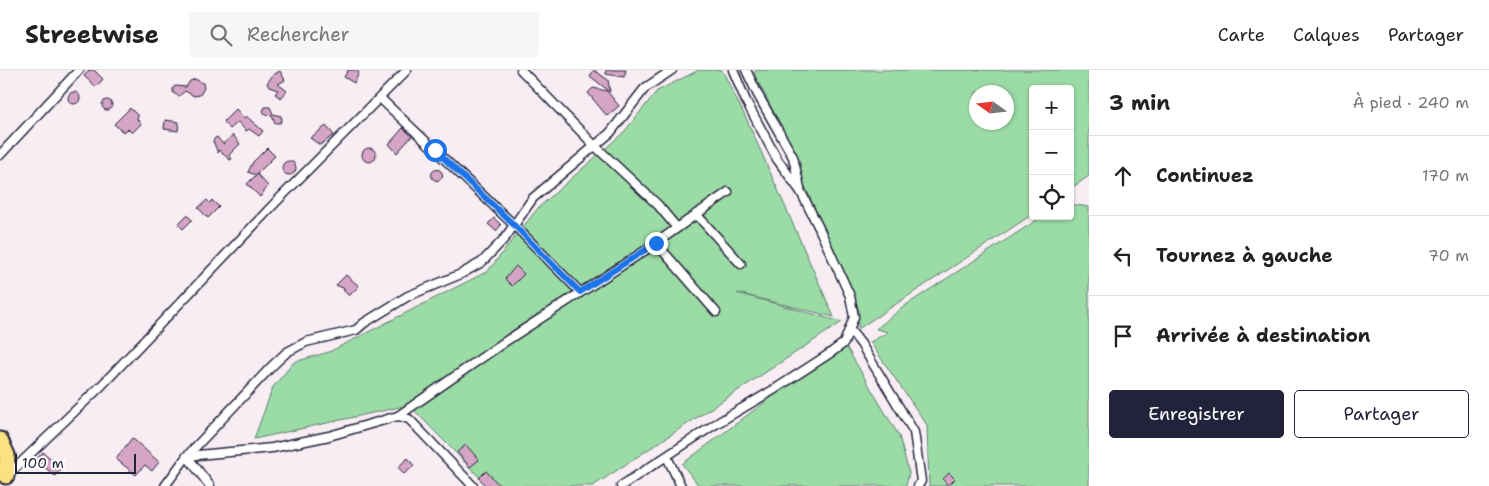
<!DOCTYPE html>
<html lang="fr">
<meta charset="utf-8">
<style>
body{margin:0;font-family:"Shantell Sans",sans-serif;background:#f6f6f6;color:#222}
.controls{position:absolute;right:15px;top:15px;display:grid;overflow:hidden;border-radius:5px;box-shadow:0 1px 4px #0004}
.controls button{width:45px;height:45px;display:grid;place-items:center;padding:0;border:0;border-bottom:1px solid #e0e0e0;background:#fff;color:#222;font:25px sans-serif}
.compass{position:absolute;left:969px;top:15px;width:45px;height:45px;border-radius:50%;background:#fff;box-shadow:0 1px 4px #0004;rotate:284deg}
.scale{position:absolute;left:15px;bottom:12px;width:121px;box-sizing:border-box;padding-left:5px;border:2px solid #22223b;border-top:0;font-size:14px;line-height:18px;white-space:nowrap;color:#22223b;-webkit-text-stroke:4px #fff;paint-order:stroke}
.stop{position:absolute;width:15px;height:15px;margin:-11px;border:4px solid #1a73e8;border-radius:50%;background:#fff}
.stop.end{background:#1a73e8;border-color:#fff;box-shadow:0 1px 5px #0008}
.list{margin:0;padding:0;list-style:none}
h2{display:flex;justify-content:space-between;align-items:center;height:65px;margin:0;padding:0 20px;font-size:21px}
h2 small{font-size:16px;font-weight:400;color:#767676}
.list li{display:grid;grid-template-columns:32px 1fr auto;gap:15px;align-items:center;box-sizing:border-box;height:80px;padding:0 20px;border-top:1px solid #e0e0e0}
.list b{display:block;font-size:19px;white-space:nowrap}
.list em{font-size:16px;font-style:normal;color:#767676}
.actions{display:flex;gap:10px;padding:15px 20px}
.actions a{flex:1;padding:11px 0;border:1px solid #22223b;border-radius:5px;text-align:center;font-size:18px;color:#22223b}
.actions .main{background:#22223b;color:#fff}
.icon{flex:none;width:28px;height:28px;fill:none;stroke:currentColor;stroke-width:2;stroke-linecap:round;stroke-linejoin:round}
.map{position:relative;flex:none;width:1089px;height:416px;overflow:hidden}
header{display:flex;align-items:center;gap:30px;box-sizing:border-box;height:70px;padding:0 25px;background:#fff;border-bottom:1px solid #e0e0e0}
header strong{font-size:24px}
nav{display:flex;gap:28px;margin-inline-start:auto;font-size:18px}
.search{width:350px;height:45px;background:#f6f6f6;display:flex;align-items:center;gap:12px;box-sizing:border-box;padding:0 18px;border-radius:5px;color:#767676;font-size:19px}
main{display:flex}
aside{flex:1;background:#fff}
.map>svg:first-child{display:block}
</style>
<header>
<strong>Streetwise</strong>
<div class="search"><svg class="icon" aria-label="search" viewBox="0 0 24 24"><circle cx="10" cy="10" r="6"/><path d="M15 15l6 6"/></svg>Rechercher</div>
<nav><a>Carte</a><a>Calques</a><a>Partager</a></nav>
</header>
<main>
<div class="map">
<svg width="1089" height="416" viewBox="0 0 1089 416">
<rect width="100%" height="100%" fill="#f7edf3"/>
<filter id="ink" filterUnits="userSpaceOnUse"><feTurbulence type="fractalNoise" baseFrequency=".02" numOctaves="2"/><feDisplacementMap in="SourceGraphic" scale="10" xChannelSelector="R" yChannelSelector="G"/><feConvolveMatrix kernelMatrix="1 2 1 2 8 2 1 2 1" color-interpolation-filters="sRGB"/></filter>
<g filter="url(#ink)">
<g fill="#9bdba5" stroke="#5e7e70" fill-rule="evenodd">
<polygon points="699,0 722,0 747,50 834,247 737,223 842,252 593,416 488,416 409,335 254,369 273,317 294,292 329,282 488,201 538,138 624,62 657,21"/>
<path d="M756,0H1089V106L1070,119V19H1033V144L858,259L859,240L804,114L798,89L754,4ZM976,22H1006V52H976Z"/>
<polygon points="1070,134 1089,137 1089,416 929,416 927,355 870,272 888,262 876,259 906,235 1043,146 1070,146"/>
<polygon points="844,273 899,366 909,403 906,416 699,416 682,394"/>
</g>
<g fill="#d6a5c5" stroke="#22223b">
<polygon points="89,0 94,0 103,9 96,17 84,6"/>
<polygon points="348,0 357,0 359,3 354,13 344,7"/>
<polygon points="594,0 608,10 610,22 590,6"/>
<polygon points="606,0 626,0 624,7 606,4"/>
<polygon points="280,1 285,10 278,14 287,21 281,28 275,24 278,20 269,17 267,13 273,5"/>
<polygon points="195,9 203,13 204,18 200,25 194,26 185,21 179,26 173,23 173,18 175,16 186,17 190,11"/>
<polygon points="593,18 607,21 619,36 607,46 588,23"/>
<circle cx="74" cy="28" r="6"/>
<circle cx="107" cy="35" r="5"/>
<polygon points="265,37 270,37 273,44 281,46 282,50 280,53 275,53 272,45 265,44 263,41"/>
<polygon points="130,38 138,46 137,49 141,54 132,63 128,59 123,62 114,54"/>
<polygon points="236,39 244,48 246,46 263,61 259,66 249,59 246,61 238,52 230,59 223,52"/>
<polygon points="165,50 179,52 178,61 164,59"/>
<polygon points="326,56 334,65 320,75 310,68"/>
<polygon points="403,58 412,66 397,83 389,74"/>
<polygon points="233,65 240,74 229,85 232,89 230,90 219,80 218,83 213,71 215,68 217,67 223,74"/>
<polygon points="267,78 275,86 256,105 248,102 253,92"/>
<circle cx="369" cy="85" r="7"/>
<circle cx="289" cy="98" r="7"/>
<circle cx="437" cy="105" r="5.5"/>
<polygon points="257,104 268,116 260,127 247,114"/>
<polygon points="207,130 210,133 212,130 219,137 208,148 198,138"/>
<polygon points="187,145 192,150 183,159 178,154"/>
<polygon points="494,148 501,155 496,161 488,154"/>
<polygon points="516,196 524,204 512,216 505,209"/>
<polygon points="346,205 359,216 349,226 343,220 345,219 336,215"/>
<polygon points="132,368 159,392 152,401 145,395 136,405 116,389"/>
<polygon points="466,375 479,390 470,397 457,382"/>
<polygon points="43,382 62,398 55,406 36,390"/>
<polygon points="408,388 414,396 404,404 398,397"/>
<polygon points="486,401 500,416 486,416 479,408"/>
<polygon points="949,403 955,409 948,416 943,409"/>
</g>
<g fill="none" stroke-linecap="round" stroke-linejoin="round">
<defs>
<g id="street">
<polyline points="521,0 595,76 658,135 677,158"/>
<polyline points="746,0 758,25 793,87 800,118"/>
<polyline points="380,28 514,155 580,222"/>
<polyline points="0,85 79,0"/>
<polyline points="696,144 741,194"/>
<polyline points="656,173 716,242"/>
<polyline points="850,260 861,274 914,362 921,411 918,416"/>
<polyline points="398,346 503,273 649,178 728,122"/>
<polyline points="187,386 272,378 329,366 398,346 409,349 473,416"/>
<polyline points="187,386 210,416"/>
<polyline points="667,387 681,416"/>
<polyline points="8,405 102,315 276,132 407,0"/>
<polyline points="165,416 187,386 272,296 287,282 306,272 356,260 364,253 408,226 461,204 482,192 505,168 533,128 610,63 645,18 672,0"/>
<polyline points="621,416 714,355 775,319 829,284 844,273 854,247 850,226 819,158 801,122 777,89 746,31 733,0"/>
</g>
<polyline id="highway" points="0,370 7,385 6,406"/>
</defs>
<use href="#street" stroke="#22223b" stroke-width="11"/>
<use href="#highway" stroke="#22223b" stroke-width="19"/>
<use href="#street" stroke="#fff" stroke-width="8"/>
<use href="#highway" stroke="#fae181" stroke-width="15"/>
</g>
</g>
<g fill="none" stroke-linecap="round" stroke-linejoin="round" filter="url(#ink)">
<polyline stroke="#1a73e8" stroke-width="6" points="435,80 514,155 580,222 656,173"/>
</g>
</svg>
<div class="controls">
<button>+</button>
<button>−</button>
<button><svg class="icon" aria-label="locate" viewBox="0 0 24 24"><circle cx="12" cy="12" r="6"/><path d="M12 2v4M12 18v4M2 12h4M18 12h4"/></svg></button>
</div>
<svg class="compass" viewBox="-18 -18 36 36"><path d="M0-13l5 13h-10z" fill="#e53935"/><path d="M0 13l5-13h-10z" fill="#767676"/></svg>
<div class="scale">100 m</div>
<div class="stop" style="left:435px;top:80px"></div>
<div class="stop end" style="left:656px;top:173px"></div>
</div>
<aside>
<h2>3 min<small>À pied · 240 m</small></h2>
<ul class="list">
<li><svg class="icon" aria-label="ahead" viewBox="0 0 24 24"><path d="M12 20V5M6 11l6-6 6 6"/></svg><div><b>Continuez</b></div><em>170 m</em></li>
<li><svg class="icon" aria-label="left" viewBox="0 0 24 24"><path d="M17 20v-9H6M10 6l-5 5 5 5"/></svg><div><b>Tournez à gauche</b></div><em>70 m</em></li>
<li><svg class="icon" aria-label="arrive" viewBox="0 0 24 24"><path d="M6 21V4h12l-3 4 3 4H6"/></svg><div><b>Arrivée à destination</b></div></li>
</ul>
<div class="actions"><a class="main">Enregistrer</a><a>Partager</a></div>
</aside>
</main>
